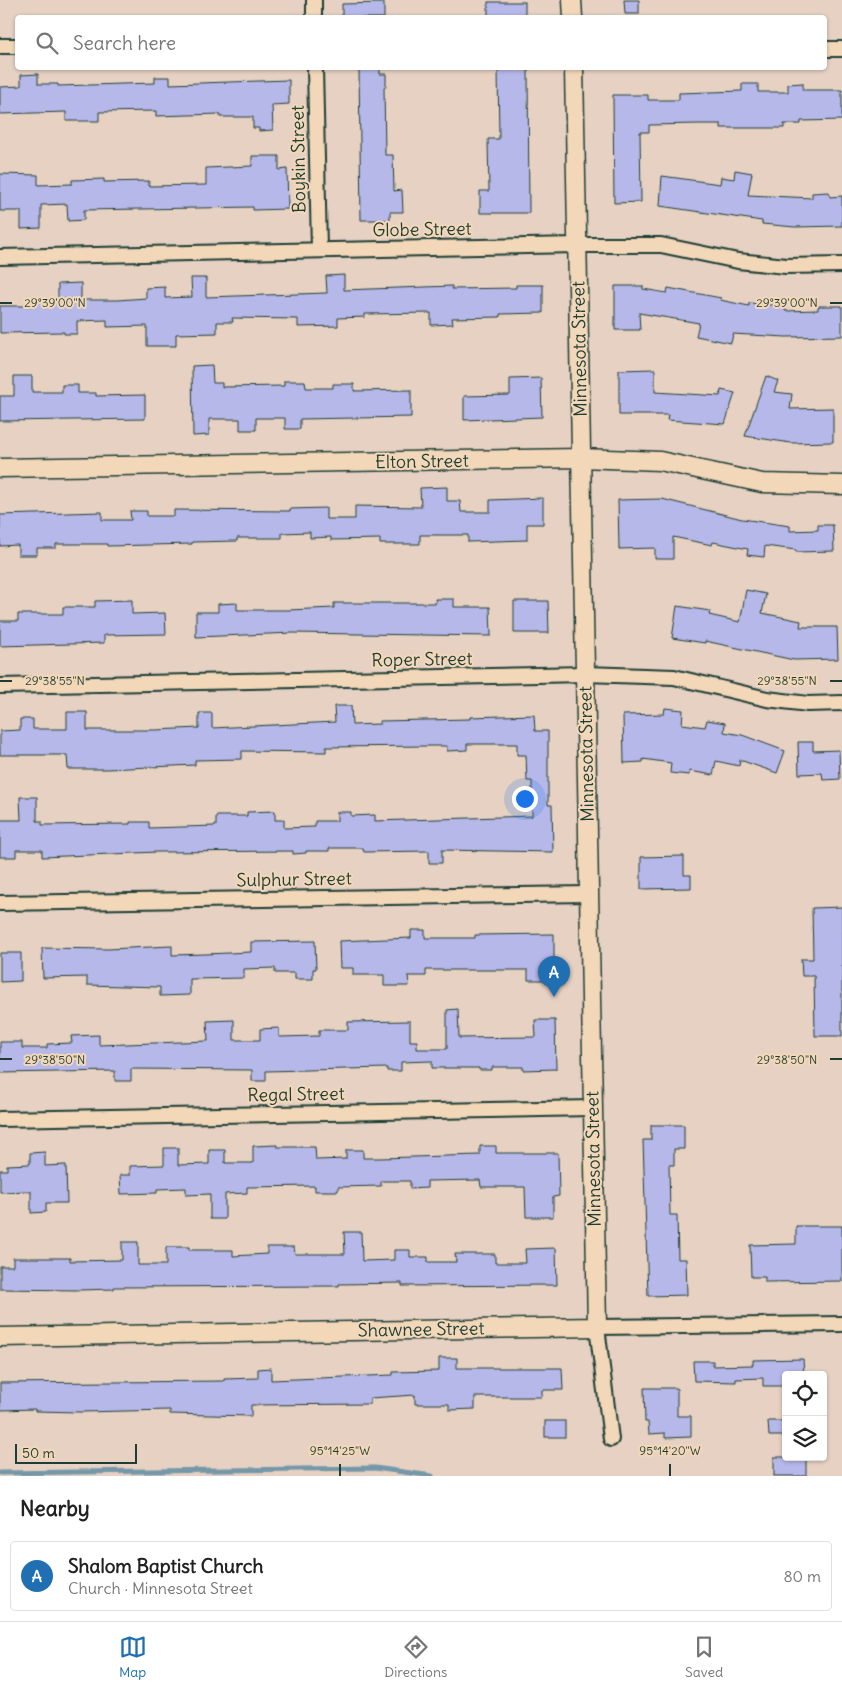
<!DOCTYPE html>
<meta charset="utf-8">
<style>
body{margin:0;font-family:Delius,sans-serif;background:#f2f2f2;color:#222}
.controls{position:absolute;right:15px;bottom:15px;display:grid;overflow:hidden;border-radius:5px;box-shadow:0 1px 4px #0004}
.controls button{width:45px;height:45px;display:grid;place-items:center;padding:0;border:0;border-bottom:1px solid #e0e0e0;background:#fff;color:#222;font:25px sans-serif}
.scale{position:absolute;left:15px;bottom:12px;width:122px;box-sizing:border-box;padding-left:5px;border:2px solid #1f3d34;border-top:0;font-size:14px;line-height:18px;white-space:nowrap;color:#1f3d34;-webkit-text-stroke:4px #f2d7b9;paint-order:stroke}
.you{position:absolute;left:524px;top:798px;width:18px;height:18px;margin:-12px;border:4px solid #fff;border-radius:50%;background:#1a73e8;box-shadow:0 0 0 8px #1a73e833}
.badge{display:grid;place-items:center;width:32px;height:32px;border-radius:50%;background:#1f6fb2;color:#fff;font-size:16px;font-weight:700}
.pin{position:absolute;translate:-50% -41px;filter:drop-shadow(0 1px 2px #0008)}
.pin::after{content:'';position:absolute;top:26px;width:18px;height:15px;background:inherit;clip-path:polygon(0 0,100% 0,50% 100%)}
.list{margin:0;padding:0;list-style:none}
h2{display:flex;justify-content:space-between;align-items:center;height:65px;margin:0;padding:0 20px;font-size:21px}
h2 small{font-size:16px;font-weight:400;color:#767676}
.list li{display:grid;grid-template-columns:32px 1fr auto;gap:15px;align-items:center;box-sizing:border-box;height:70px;margin:0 10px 10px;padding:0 10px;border:1px solid #e0e0e0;border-radius:5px}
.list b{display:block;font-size:19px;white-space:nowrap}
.list p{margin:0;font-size:16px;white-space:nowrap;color:#767676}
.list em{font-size:16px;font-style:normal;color:#767676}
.icon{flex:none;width:28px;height:28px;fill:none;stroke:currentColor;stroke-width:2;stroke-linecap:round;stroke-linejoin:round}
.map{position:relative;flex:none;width:842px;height:1476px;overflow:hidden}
.search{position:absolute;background:#fff;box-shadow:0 1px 4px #0004;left:15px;right:15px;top:15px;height:55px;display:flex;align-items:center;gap:12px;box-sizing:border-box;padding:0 18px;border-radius:5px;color:#767676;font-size:19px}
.sheet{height:145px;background:#fff}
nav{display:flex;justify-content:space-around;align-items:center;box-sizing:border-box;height:70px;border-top:1px solid #e0e0e0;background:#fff;font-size:14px;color:#767676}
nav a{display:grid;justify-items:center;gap:2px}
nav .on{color:#1f6fb2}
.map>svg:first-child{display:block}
</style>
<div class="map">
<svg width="842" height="1476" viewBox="0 0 842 1476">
<rect width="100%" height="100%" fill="#e6d1c3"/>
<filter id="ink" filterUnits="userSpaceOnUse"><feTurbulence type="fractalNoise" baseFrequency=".02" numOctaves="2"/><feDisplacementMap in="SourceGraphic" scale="10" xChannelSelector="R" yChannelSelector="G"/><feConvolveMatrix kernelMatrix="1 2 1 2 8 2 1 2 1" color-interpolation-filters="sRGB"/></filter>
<g filter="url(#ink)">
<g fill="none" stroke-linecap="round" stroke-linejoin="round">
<polyline stroke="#7498a9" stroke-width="5" points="0,1473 375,1468 432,1476"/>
</g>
<g fill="#b7b8ea" stroke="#1f3d34">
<polygon points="624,0 639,0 639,14 625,14"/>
<rect x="488" y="2" width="37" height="16"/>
<polygon points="384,3 384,18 342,18 342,4"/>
<polygon points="359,68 380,68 380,74 386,74 386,87 384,87 385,155 393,155 394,191 402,190 403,212 390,212 390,220 361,220"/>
<polygon points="498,68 528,68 529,213 480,213 480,191 489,191 488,139 499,139"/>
<polygon points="38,74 38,84 58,84 58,86 155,83 155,77 170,77 170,84 289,80 289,104 272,105 273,130 259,131 259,128 253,128 253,117 220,117 220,114 156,116 156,111 99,112 99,121 66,121 66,112 0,114 0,87 21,86 21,75"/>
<polygon points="803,83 803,90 842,90 842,120 801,121 801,124 784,124 784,128 721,128 721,124 698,124 649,125 649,132 640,132 641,202 614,203 613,95 648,95 648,100 679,100 679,93 742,91 742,84 758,84 758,92 788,92 788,84"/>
<polygon points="252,156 279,156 279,170 287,169 288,209 253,210 253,207 84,210 84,220 68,221 67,204 41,205 41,228 21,229 21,211 0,211 0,174 38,175 38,185 72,184 72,180 104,179 104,182 149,181 149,186 206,185 206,168 252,166"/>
<polygon points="735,170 752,173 748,195 812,198 812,193 829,192 830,197 842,196 842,226 795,227 762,224 762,221 660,206 662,176 720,184 721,177 734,179"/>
<polygon points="344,275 344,290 452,286 452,289 516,288 516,285 543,285 543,313 500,314 500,317 452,318 453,324 431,325 431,313 365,314 365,317 338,318 338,326 298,327 298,319 232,318 233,322 217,322 217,333 176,334 176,346 147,346 147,326 107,327 107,320 77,321 77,334 64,334 64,332 0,333 0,306 34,306 34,299 58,299 58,284 81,283 81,300 118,300 146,298 146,288 165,287 165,298 192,297 191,278 206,278 206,297 327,293 326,276"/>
<polygon points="615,286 643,286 643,289 667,293 668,288 721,298 720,300 749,306 749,303 786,306 785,311 818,310 818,306 842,306 842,336 786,337 733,334 731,343 696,336 699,323 639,313 640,330 615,330"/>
<polygon points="212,365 213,383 222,383 222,387 284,386 284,381 305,381 306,388 333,388 333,384 354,384 354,391 411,390 411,417 300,419 300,429 285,429 285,418 256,418 256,430 240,430 240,419 209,419 209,435 193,436 192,366"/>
<polygon points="655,369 655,392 720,396 721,390 735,393 725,424 667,420 668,415 619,415 619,370"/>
<polygon points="14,376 32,376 32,392 62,392 62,385 78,385 78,393 96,393 96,396 145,395 145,419 0,421 0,396 14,396"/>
<polygon points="766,376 778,381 774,392 792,394 790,409 833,408 833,442 791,443 745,436"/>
<polygon points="541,378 542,417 464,420 464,396 510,395 510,379"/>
<polygon points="447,487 447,501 460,501 461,512 490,512 490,500 543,498 543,524 527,524 527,540 496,541 468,542 468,535 420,535 420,544 380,544 380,539 331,540 331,537 310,538 310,532 282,533 282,538 237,538 237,541 192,542 192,544 107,546 107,544 56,544 56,548 37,548 37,555 18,555 18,545 0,546 0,515 102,512 102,520 131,520 130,511 147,511 147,516 174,516 174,510 290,511 290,509 326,508 326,519 355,519 355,506 421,507 420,488"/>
<polygon points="662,499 742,519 790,526 790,531 818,530 818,525 833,525 834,551 796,552 796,550 765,546 764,557 747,555 748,549 713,542 712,545 673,537 673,559 655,559 655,548 619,549 618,500"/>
<polygon points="746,590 766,594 762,613 801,621 800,627 837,627 838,659 794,660 705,641 705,643 672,638 677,606 710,611 709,615 740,622"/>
<polygon points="435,599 454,599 454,607 490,607 491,636 293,633 196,637 196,612 218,612 218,604 237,603 237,610 288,610 334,608 334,603 436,603"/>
<polygon points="132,600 132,614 165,613 166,634 104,635 104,643 0,646 0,621 18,621 18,614 63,614 63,607 95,607 95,601"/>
<polygon points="514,601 548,601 549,633 514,633"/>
<polygon points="334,706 351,706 352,725 380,724 380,721 470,719 470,717 534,715 535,731 548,731 548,805 552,805 553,852 442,850 442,863 429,863 429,851 364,852 363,848 329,848 329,851 306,851 306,853 293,854 293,851 157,852 42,857 42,850 16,850 16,857 0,857 0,820 21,820 20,797 37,797 37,821 42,821 42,825 130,824 130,822 149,822 149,828 216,826 216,816 247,816 247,812 275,811 275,820 284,820 284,828 315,827 315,821 337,821 337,812 351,812 351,816 375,815 375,821 532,816 532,781 527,781 526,755 517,755 517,744 467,744 467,750 447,751 447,746 427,746 326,747 326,752 242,751 242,759 195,760 195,765 106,769 68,769 67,755 0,755 0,731 20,730 20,719 33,719 33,729 67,729 67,712 87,712 87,730 156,730 199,728 199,713 212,713 212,728 335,722"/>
<polygon points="665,708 683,710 682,724 705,727 707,720 725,723 724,732 742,735 785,751 777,773 740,760 739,766 716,761 713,775 689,771 689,775 670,773 671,763 643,759 643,762 624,763 623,715 664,714"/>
<polygon points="798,742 813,742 813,751 839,750 840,779 823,780 822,773 799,774"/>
<polygon points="684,856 684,875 691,875 691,888 641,889 641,857"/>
<polygon points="842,907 842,1036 815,1036 814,976 802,976 801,959 813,959 812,908"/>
<polygon points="411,930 425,930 425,938 475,938 475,935 554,934 554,964 563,964 563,980 528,980 528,970 426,970 426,976 408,976 409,986 384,986 384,975 353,975 353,968 340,968 339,941 411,938"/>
<polygon points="315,941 316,969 313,969 313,979 295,979 295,973 275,973 275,968 244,969 244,978 190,979 190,995 160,996 160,987 87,985 87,977 43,978 42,948 108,949 172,946 172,955 206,954 251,952 251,942"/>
<polygon points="0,953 21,953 21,981 0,982"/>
<polygon points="458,1009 459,1038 536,1037 535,1020 555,1020 556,1069 523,1070 523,1067 492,1067 492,1070 479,1070 479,1068 432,1068 432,1061 401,1062 401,1071 387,1071 387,1068 266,1071 266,1081 252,1081 252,1070 131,1069 131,1081 115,1081 115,1071 0,1073 0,1042 22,1042 22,1048 47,1048 47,1044 72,1043 71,1036 99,1035 99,1045 208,1041 207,1021 234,1020 234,1040 260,1040 260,1029 279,1028 279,1037 319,1036 319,1030 348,1030 348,1022 410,1021 410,1041 417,1041 417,1049 447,1049 447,1010"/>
<polygon points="651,1125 684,1125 684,1149 674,1149 674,1165 669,1165 670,1215 677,1215 678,1259 686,1259 687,1295 648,1296 643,1140 651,1140"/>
<polygon points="277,1145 277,1147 315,1147 316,1160 346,1159 346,1150 363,1150 363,1158 380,1158 480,1155 480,1146 496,1146 496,1153 558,1153 559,1196 553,1197 553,1217 526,1217 525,1187 481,1187 480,1180 427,1181 427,1188 410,1189 410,1181 381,1181 381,1186 338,1187 338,1191 315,1191 315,1186 247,1187 247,1193 225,1194 225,1219 210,1219 210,1194 186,1195 186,1188 157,1189 157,1193 121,1194 120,1175 130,1175 130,1166 164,1165 164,1148 178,1148 178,1165 209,1164 209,1150 225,1150 225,1163 253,1163 253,1146"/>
<polygon points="45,1152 45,1166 66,1165 67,1203 46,1203 46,1212 31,1213 31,1191 0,1192 0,1170 7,1170 7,1165 30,1164 30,1153"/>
<polygon points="796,1226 842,1226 842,1281 765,1282 765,1277 751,1277 750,1245 796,1244"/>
<polygon points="344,1232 361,1232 362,1261 394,1260 394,1250 410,1250 410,1257 428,1257 428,1262 456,1262 455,1254 495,1254 495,1263 526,1263 525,1249 556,1248 557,1285 402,1286 402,1283 339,1284 339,1286 114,1287 114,1289 79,1290 0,1289 0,1266 13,1266 13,1258 70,1258 70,1261 122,1260 122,1242 138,1242 138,1265 166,1265 166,1247 189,1247 189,1250 233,1250 233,1256 267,1254 267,1247 294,1247 295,1254 345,1254"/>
<polygon points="439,1358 457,1358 457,1368 562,1368 563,1390 542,1390 542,1397 475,1397 475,1409 449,1410 449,1404 415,1404 415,1395 370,1398 370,1404 251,1405 251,1416 170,1414 170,1410 80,1412 35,1411 35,1409 0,1410 0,1383 224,1381 224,1379 258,1378 258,1369 271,1368 271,1380 393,1375 393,1372 439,1371"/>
<polygon points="803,1359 804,1375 786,1375 786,1386 763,1386 763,1378 736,1379 736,1382 694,1381 693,1361 713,1361 713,1366 753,1365 753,1360"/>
<polygon points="644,1388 677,1388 677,1416 691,1416 691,1437 665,1438 665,1433 649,1434 648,1422 645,1422"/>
<rect x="545" y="1421" width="20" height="16"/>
<polygon points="768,1421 786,1421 786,1436 769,1436"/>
<rect x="774" y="1457" width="32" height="19"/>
</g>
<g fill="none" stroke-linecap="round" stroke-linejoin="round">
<defs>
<g id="minor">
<polyline points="314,0 314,18"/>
<polyline points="0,46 18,46"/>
<polyline points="824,49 842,49"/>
<polyline points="315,68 319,249"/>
<polyline points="0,257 577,245 661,245 738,261 786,266 842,265"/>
<polyline points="0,686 585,674 674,677 767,699 808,704 842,703"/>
<polyline points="0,903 589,894"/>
<polyline points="0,1119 592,1108"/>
<polyline points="611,1439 597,1327 842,1324"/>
</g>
<g id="tertiary">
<polyline points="572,0 573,18"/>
<polyline points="0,468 581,458 660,461 762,483 842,485"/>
<polyline points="0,1337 597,1327 574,68"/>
</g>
</defs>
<use href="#minor" stroke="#1f3d34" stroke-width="18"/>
<use href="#tertiary" stroke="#1f3d34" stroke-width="21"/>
<use href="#minor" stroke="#f2d7b9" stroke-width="14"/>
<use href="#tertiary" stroke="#f2d7b9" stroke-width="18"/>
</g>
</g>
<path fill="none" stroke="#1f3d34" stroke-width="2" d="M0,303H12M830,303H842M0,681H12M830,681H842M0,1059H12M830,1059H842M340,1464V1476M670,1464V1476"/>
<g text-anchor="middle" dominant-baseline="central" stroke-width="4" stroke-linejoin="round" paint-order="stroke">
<g font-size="18" fill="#1f3d34" stroke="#f2d7b9">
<text transform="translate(298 159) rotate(-91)">Boykin Street</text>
<text transform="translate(422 229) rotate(-1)">Globe Street</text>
<text transform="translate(579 349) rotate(-91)">Minnesota Street</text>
<text transform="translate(422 461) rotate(-1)">Elton Street</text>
<text transform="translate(422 659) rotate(-1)">Roper Street</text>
<text transform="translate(586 754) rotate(-91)">Minnesota Street</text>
<text transform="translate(294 879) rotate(-1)">Sulphur Street</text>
<text transform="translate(296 1094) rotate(-1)">Regal Street</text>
<text transform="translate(593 1159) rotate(-91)">Minnesota Street</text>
<text transform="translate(421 1329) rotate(-1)">Shawnee Street</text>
</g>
</g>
<g font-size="12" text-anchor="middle" fill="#1f3d34" stroke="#f2d7b9" stroke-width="4" stroke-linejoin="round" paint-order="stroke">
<text x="55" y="307">29°39'00"N</text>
<text x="787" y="307">29°39'00"N</text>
<text x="55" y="685">29°38'55"N</text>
<text x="787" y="685">29°38'55"N</text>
<text x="55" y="1064">29°38'50"N</text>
<text x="787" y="1064">29°38'50"N</text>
<text x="340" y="1455">95°14'25"W</text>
<text x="670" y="1455">95°14'20"W</text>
</g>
</svg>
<div class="controls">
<button><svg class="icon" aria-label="locate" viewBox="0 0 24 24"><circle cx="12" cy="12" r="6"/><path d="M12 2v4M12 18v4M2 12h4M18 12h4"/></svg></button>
<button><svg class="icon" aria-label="layers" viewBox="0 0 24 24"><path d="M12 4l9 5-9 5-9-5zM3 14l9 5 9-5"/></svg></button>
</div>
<div class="scale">50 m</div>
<div class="you"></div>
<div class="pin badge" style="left:554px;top:997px">A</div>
<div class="search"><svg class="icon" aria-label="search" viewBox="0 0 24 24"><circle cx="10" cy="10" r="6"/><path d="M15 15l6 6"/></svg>Search here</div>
</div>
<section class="sheet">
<h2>Nearby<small></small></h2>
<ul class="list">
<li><span class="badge">A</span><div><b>Shalom Baptist Church</b><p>Church · Minnesota Street</p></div><em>80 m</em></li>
</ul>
</section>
<nav>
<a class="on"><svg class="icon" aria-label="map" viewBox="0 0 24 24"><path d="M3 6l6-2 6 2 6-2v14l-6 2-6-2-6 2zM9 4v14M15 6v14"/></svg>Map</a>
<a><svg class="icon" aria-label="directions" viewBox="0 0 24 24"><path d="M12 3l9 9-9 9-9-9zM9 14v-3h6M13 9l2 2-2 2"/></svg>Directions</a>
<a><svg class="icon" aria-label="saved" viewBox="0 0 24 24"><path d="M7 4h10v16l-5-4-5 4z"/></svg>Saved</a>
</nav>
